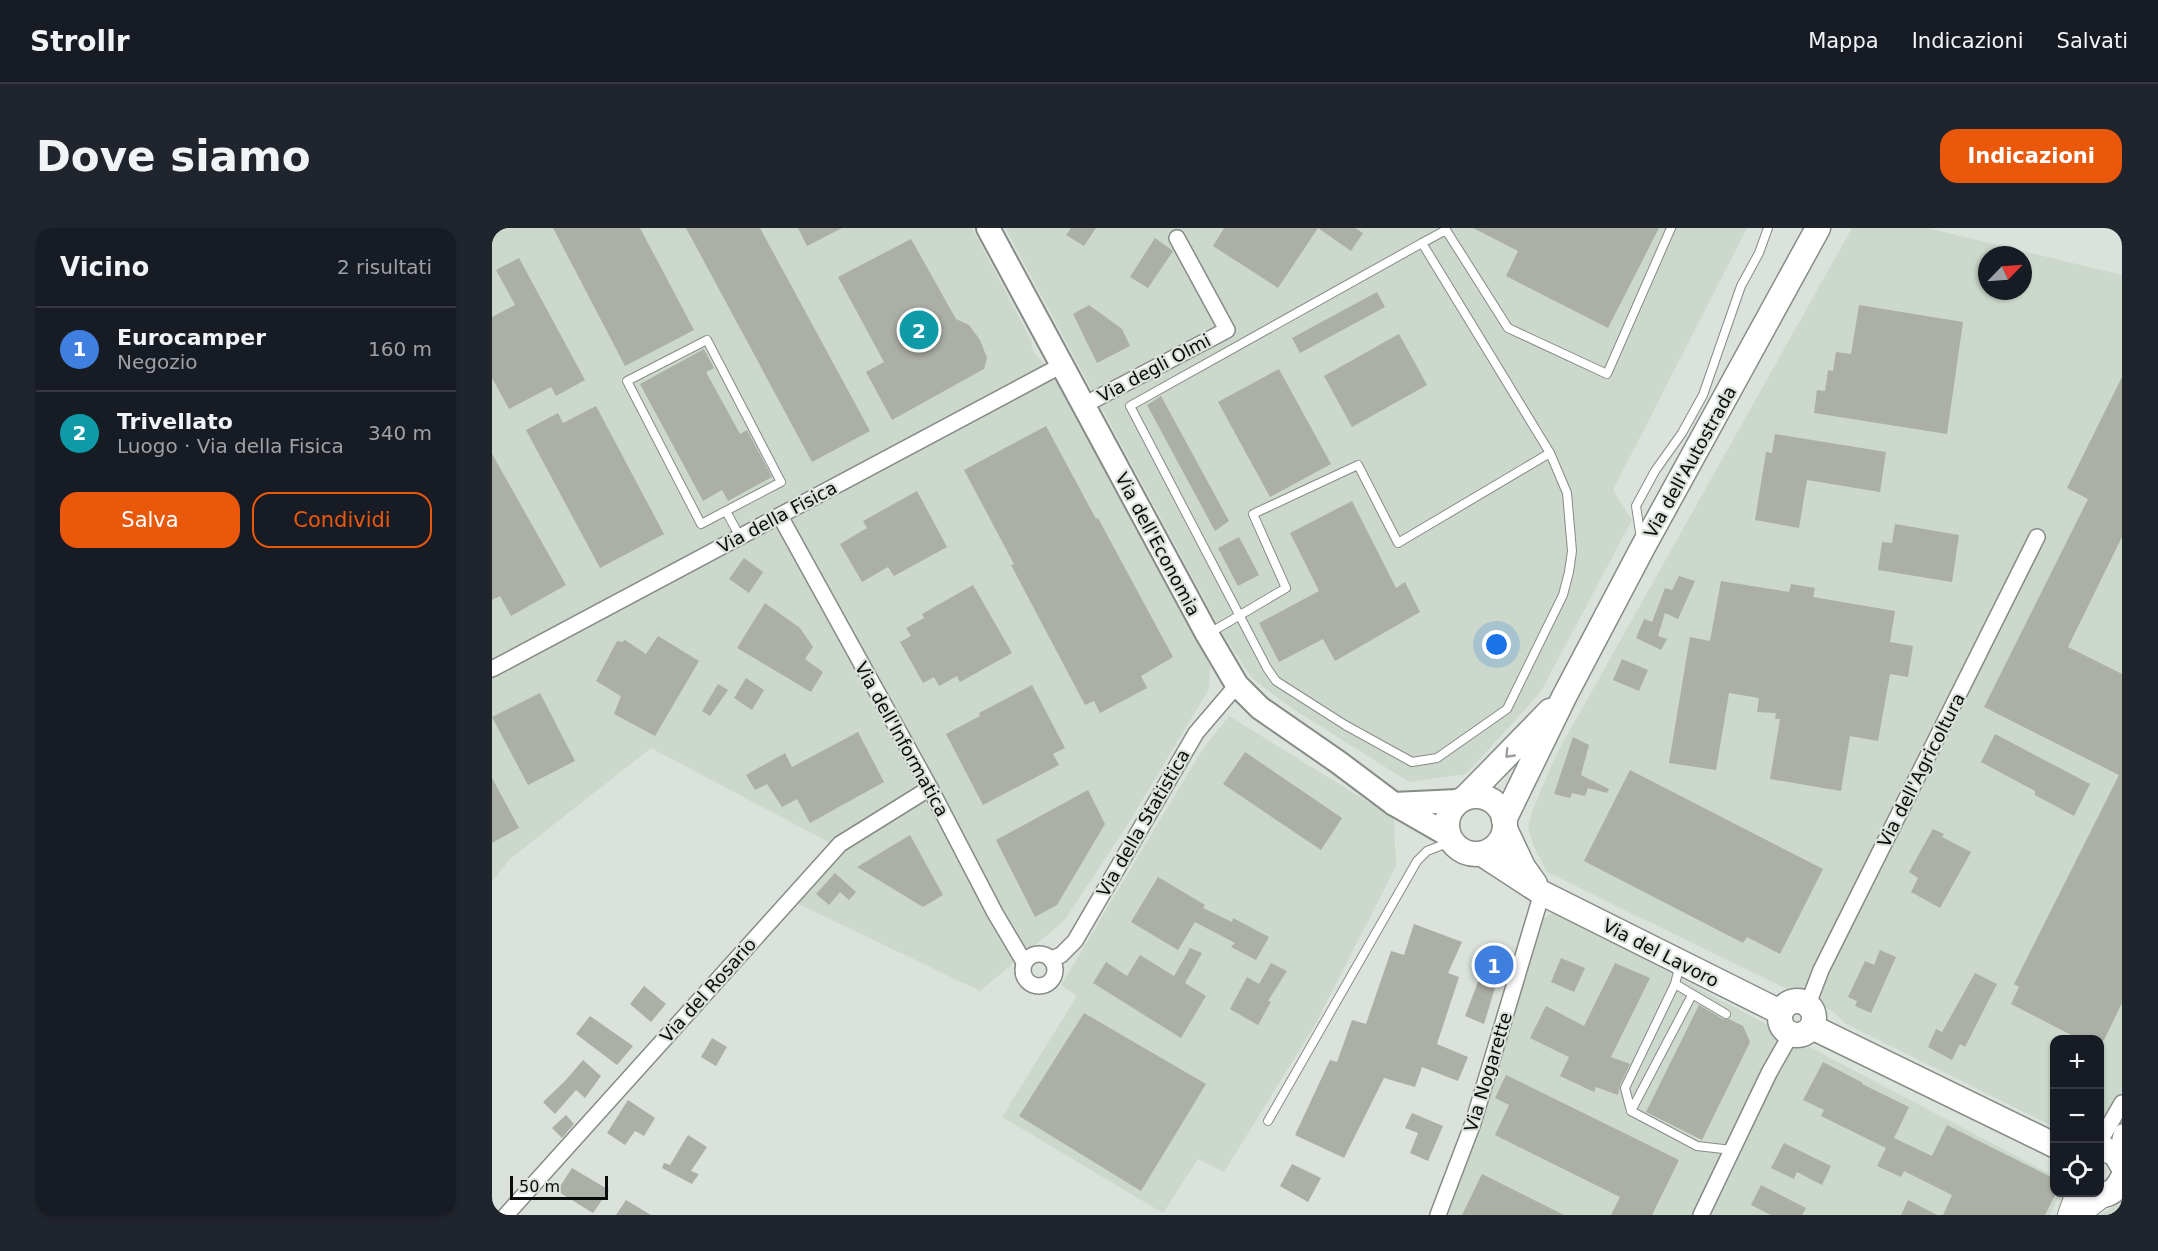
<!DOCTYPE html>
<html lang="it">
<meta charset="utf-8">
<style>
body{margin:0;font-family:"DejaVu Sans",sans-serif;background:#20242c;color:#f1f3f6}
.controls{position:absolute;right:18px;bottom:18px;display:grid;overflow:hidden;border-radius:12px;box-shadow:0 2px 4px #0004}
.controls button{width:54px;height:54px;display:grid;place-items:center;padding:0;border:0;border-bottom:2px solid #363941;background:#171b24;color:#f1f3f6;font:30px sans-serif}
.compass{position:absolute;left:1486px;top:18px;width:54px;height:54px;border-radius:50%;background:#171b24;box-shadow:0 2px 4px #0004;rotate:65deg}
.scale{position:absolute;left:18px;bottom:15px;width:98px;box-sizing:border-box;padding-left:6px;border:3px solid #0b0d0b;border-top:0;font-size:16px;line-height:21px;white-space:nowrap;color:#0b0d0b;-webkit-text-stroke:4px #dbe2db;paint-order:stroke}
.you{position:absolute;left:1005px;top:417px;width:21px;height:21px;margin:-15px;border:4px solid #fff;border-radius:50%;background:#1a73e8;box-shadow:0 0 0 9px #1a73e833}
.badge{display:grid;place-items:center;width:39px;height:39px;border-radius:50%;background:#ea580c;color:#fff;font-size:20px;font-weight:700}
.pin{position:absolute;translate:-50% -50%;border:3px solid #fff;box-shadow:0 2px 6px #0006}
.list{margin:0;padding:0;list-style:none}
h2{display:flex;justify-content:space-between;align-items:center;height:78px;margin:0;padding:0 24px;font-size:26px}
h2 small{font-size:20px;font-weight:400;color:#9ea1a6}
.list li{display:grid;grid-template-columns:39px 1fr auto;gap:18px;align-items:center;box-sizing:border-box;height:84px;padding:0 24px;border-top:2px solid #363941}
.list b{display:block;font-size:22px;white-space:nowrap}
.list p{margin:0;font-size:20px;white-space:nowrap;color:#9ea1a6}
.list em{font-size:20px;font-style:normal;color:#9ea1a6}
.actions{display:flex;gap:12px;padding:18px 24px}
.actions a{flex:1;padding:14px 0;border:2px solid #ea580c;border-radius:18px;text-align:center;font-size:21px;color:#ea580c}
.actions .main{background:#ea580c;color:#fff}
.icon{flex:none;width:33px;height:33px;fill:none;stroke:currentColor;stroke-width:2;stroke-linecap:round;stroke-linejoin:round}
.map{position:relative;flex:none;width:1630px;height:987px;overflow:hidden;border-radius:18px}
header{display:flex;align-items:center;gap:36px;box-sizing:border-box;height:84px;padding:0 30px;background:#171b24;border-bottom:2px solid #363941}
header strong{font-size:28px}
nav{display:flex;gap:33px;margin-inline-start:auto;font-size:21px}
.intro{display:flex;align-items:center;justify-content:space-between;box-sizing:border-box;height:144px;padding:0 36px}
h1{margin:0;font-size:42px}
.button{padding:15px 27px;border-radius:18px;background:#ea580c;color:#fff;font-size:21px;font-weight:700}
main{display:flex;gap:36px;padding:0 36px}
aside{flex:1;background:#171b24;border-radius:18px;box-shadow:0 2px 4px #0004}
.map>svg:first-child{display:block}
</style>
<header>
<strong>Strollr</strong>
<nav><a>Mappa</a><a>Indicazioni</a><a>Salvati</a></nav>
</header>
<div class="intro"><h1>Dove siamo</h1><a class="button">Indicazioni</a></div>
<main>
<aside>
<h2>Vicino<small>2 risultati</small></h2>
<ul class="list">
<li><span class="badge" style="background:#3f7fe0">1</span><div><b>Eurocamper</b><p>Negozio</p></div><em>160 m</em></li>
<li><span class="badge" style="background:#0f9aa8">2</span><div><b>Trivellato</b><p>Luogo · Via della Fisica</p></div><em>340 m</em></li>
</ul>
<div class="actions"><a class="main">Salva</a><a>Condividi</a></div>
</aside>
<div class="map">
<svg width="1630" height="987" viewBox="0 0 1630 987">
<rect width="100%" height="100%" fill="#dbe2db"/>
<g fill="#cbd8cb" fill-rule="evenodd">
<polygon points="0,0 480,0 539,112 541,123 576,163 718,438 717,461 636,596 572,693 488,763 296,671 342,617 159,520 18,631 0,654"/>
<polygon points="513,0 1255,0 1121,262 1140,292 1048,465 974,546 917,554 795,477 760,450 732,408"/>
<path d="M1360,0H1435L1630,47V863L1621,882L1608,899V812H1562V899L1354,796L1342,784L1055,644L1041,617L1036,600L1041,581L1064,527ZM1495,27H1531V63H1495Z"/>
<polygon points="737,488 902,590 904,638 823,797 732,944 706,931 671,985 510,889 585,768 569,757 710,522"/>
<polygon points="1062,684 1562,948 1562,964 1568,965 1558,987 956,987 1047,693"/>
<polygon points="1630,975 1630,987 1609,987 1609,986"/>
</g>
<g fill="#acafa6">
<polygon points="61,0 148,0 202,102 133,138"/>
<polygon points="194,0 268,0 378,203 320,234"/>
<polygon points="306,0 350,0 315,18"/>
<polygon points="579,0 604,0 592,18 574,7"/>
<polygon points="732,0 863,0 871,5 859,23 826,0 786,60 721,18"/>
<polygon points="981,0 1167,0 1116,100 1014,48 1026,23"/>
<polygon points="663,10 681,23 656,60 638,49"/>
<polygon points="419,11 464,91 477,97 488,112 495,130 492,141 400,192 374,144 392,134 346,49"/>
<polygon points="27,30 93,152 64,168 59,159 17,181 0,150 0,89 23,77 4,42"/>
<polygon points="885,64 893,79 808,125 800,110"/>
<polygon points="597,77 630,101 638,118 605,135 581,86"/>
<polygon points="1367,77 1471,94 1455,206 1322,185 1325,162 1333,163 1336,142 1341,143 1344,124 1359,126"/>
<polygon points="907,106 935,157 860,199 832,148"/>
<polygon points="212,121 222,140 214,144 248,206 255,202 280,249 236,273 230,262 211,273 148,156"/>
<polygon points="787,141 839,236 778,269 726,174"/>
<polygon points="1630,149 1630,309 1576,419 1630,446 1630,775 1612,812 1589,812 1519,776 1527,759 1522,756 1627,547 1492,479 1596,271 1575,260"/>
<polygon points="669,168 737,293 723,303 655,177"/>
<polygon points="104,178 172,306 108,340 34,202 66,185 71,195"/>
<polygon points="554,198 604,291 606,290 681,429 649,448 655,460 608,485 602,473 593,477 519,337 522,336 472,242"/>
<polygon points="1283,206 1394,224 1388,264 1315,252 1307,300 1263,292 1274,224 1280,225"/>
<polygon points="0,226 74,357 19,388 8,368 0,372"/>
<polygon points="425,263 455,319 402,348 396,339 370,354 348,316 375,300 371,293"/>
<polygon points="860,273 904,360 913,354 928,384 843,433 831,411 787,434 767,395 827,363 798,305"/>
<polygon points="1403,296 1467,307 1460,354 1386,342 1390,314 1400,315"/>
<polygon points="747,309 767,347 746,358 726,320"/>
<polygon points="252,330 271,344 257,365 237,351"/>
<polygon points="1187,348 1203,353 1186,391 1173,385 1166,408 1175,411 1169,422 1144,410 1152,391 1160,394 1173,360 1180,362"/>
<polygon points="1229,353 1297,364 1299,356 1323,360 1321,369 1403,383 1398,414 1421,418 1416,449 1398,446 1386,513 1358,508 1349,563 1278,551 1288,491 1283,491 1284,485 1265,484 1267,470 1237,465 1224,542 1177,535 1198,409 1218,413"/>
<polygon points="481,357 520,425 468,454 465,448 447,458 442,449 431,455 408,414 419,408 414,400 432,390 430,386"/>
<polygon points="273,375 308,400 321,419 313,431 331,444 319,464 245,420"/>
<polygon points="166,408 207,433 163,508 122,486 129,468 104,453 125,413 130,414 133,412 154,426"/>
<polygon points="1130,431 1156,442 1147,463 1121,452"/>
<polygon points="254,450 272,462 260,482 242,470"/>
<polygon points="226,456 236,462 218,488 210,483"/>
<polygon points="540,457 573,520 561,526 567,537 491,577 454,506 488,488 487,485"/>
<polygon points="48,465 83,533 36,557 0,489"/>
<polygon points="366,504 392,554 318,595 305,571 290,579 275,556 263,562 254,547 293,525 300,539"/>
<polygon points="1503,506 1598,556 1582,588 1543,567 1543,563 1489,534"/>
<polygon points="1081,509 1097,517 1089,547 1117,561 1115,565 1096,560 1093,568 1080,565 1078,570 1062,566"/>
<polygon points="753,524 850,590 829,622 731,556"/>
<polygon points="1138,542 1331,641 1288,726 1255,709 1251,715 1092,633"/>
<polygon points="0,550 27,600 0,615"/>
<polygon points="596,562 613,596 565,677 543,689 504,612"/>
<polygon points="1441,601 1452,606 1450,609 1479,624 1448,680 1419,664 1426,650 1417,644"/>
<polygon points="418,607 451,667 431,679 365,639"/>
<polygon points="343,645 364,664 357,672 348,664 337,677 324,666"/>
<polygon points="666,649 713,677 711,680 740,694 741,690 777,709 764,732 739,719 743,715 703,694 686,722 639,694"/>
<polygon points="922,696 970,714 956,745 967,749 945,816 976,829 966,853 930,839 923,859 892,850 852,930 803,907 838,832 845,834 860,792 874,796 899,723 912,727"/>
<polygon points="698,720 710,725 693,755 714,768 689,810 601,755 614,734 635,748 648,727 682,748"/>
<polygon points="1388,722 1404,729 1379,785 1363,778 1365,773 1356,769 1373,733 1382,737"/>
<polygon points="997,725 1012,730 992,796 973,788"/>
<polygon points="1069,730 1093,740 1082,764 1059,754"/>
<polygon points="779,735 795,743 776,773 779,774 766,797 738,781 755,749 767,756"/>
<polygon points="1123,735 1158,750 1119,829 1138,836 1128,857 1126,867 1104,859 1102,864 1068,848 1077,829 1038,810 1054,778 1092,798"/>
<polygon points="1483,745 1505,756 1473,819 1468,816 1460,832 1436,819 1444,801 1450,804"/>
<polygon points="152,758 174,776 159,794 138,776"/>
<polygon points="1207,777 1231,791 1237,791 1251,798 1258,814 1210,912 1154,884"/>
<polygon points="592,785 714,856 649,963 527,888"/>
<polygon points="98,788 141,818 125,837 84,806"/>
<polygon points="220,810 235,819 224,838 209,829"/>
<polygon points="91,832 109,848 93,870 84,862 63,886 51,874 73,853"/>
<polygon points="1331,834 1371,855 1370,856 1417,879 1402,910 1440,928 1455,897 1563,951 1563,967 1553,987 1451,987 1460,967 1412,943 1409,949 1385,938 1394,920 1329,888 1332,882 1311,872"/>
<polygon points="1014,847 1187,932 1160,987 1119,987 1128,969 1003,907 1017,877 1003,870"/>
<polygon points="136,872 163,890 152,908 143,903 133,917 115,905"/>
<polygon points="920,885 951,898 936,933 918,925 926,905 913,900"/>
<polygon points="74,887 82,896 70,910 60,900"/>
<polygon points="196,907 215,919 199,943 207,946 200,956 170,940 172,935 178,937"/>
<polygon points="1292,915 1339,938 1330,957 1305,944 1302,951 1279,940"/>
<polygon points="800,936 829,950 816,974 788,958"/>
<polygon points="80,940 117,962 101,985 65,963"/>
<polygon points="990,946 1072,987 970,987"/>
<polygon points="1269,957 1314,980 1310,987 1279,987 1259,977"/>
<polygon points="134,972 159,987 124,987"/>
<polygon points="1416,972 1445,987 1409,987"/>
</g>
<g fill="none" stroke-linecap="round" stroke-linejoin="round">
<defs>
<g id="service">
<polyline points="930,15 638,178 775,440 784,453 853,497 920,534 945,530 1015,481 1071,367 1077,344 1080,323 1075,265 1058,225"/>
<polygon points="215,112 289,254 209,296 135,153"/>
<polyline points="234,283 248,309"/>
<polyline points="1149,311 1144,278 1163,243 1190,205 1211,167 1249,58 1267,25 1276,0"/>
<polyline points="716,406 794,360 761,286 866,237 906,315 1058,225 930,15 954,2 1016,100 1115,146 1179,0"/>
<polyline points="1188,736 1183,756 1133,860 1139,883 1205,918 1240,922"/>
<polyline points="1183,756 1234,786"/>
<polyline points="1139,883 1200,767"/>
<polyline points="776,893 925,633 935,623 958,614"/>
</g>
<g id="minor">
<polyline points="592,177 735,102 685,10"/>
<polyline points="288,288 438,560 503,685 532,734"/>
<polyline points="0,441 570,137"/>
<circle cx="547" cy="742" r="16"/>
<polyline points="559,731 569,727 583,713 704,505 745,457"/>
<polyline points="1316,776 1329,742 1545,309"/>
<polyline points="1608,913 1630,875"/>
<polyline points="1628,931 1628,911 1630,904"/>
<polyline points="14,987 348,616 438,560"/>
<polyline points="946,987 981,895 1050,665"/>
<polyline points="1209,987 1277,845 1299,806"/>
</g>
<g id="tertiary">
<polyline points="1576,987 1584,964"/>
<polyline points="1591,987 1593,983 1613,967"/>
</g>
<g id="secondary">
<polyline points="496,0 715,406 745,457 768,480 846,534 902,576 956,607"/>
<polyline points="902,576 966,573"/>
</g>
<g id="primary">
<circle cx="984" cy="597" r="29"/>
<polyline points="975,568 1058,483"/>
<polyline points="1012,592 1072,469 1151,319 1326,0"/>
<polyline points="1013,601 1031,639 1043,656"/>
<polyline points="990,626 1050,665 1288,784"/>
<circle cx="1305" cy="790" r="17"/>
<polyline points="1320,799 1562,917"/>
<polyline points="1608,920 1623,925 1630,937"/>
<path d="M1596,964C1611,971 1623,966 1630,951"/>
</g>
</defs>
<use href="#service" stroke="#868c86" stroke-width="10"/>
<use href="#minor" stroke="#868c86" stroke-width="18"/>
<use href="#tertiary" stroke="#868c86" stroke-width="22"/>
<use href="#secondary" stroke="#868c86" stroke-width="26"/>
<use href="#primary" stroke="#868c86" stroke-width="27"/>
<use href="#service" stroke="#fff" stroke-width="8"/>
<use href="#minor" stroke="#fff" stroke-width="15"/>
<use href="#tertiary" stroke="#fff" stroke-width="20"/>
<use href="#secondary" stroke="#fff" stroke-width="22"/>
<use href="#primary" stroke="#fff" stroke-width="24"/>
</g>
<defs><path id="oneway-chevron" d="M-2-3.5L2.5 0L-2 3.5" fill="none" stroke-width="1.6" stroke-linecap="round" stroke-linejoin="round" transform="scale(1.5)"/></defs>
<use stroke="#9d9e9d" href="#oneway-chevron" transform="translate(1017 526) rotate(134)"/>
<g text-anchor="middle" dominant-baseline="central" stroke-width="4.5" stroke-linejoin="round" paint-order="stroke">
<g font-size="18" fill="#0b0d0b" stroke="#dbe2db">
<text transform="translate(662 140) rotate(-28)">Via degli Olmi</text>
<text transform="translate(1198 234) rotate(-61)">Via dell'Autostrada</text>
<text transform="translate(285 289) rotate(-28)">Via della Fisica</text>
<text transform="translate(666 316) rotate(62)">Via dell'Economia</text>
<text transform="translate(410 511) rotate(61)">Via dell'Informatica</text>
<text transform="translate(1429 542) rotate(-63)">Via dell'Agricoltura</text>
<text transform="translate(651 595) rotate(-60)">Via della Statistica</text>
<text transform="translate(1169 725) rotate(27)">Via del Lavoro</text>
<text transform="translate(216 762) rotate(-48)">Via del Rosario</text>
<text transform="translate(996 844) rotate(-73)">Via Nogarette</text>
</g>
</g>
</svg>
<div class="controls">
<button>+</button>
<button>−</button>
<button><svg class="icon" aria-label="locate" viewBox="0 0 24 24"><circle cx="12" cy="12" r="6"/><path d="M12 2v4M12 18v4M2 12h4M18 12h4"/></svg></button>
</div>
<svg class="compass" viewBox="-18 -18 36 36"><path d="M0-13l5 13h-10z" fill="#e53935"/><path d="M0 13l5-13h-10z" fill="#9ea1a6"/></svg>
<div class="scale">50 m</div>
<div class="you"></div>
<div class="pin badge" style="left:1002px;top:737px;background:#3f7fe0">1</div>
<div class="pin badge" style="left:427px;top:102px;background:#0f9aa8">2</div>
</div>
</main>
